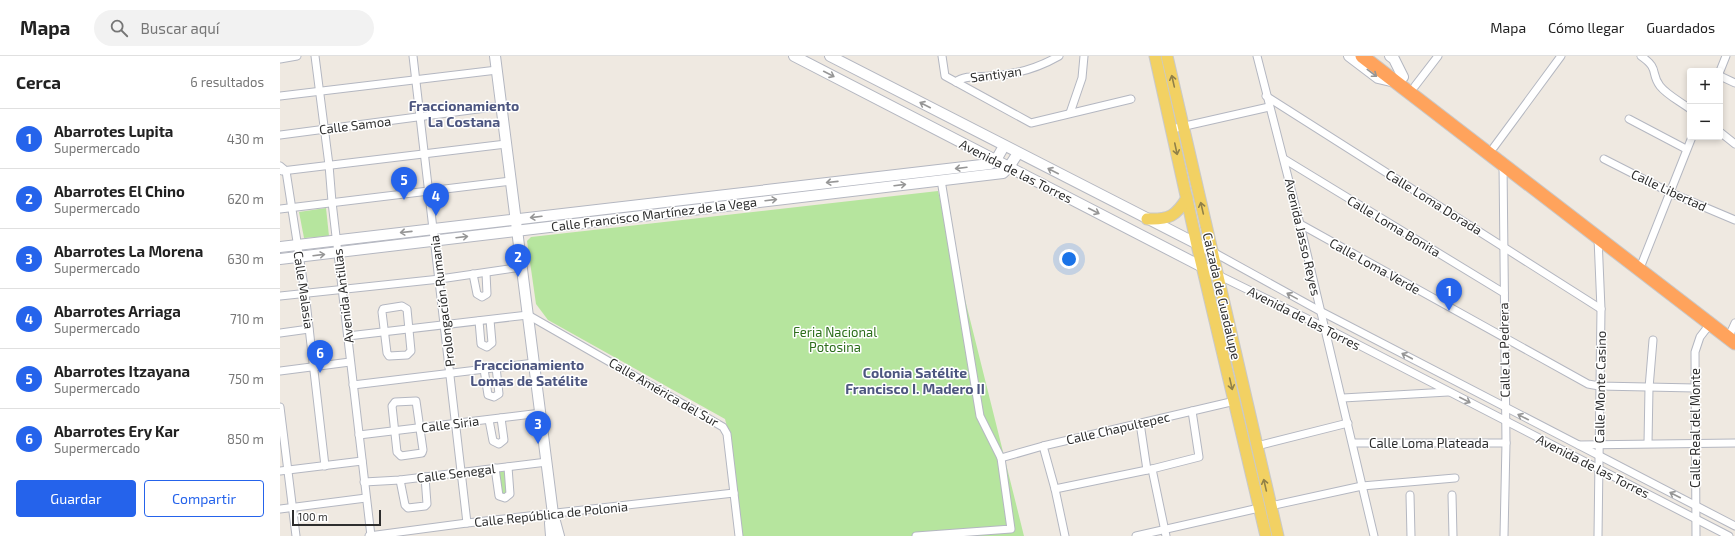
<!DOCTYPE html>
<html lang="es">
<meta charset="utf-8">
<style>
body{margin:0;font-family:"Exo 2",sans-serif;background:#f2f2f2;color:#222}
.controls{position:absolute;right:12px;top:12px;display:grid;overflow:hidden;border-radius:4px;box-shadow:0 2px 6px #0003}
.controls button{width:36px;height:36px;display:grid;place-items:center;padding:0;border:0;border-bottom:1px solid #e0e0e0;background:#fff;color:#222;font:20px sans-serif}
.scale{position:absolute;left:12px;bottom:10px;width:89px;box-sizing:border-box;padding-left:4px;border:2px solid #2e2e2e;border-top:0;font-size:11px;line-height:14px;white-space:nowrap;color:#2e2e2e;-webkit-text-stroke:3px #fff;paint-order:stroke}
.you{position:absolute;left:789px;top:203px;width:14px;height:14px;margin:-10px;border:3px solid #fff;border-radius:50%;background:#1a73e8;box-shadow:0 0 0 6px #1a73e833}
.badge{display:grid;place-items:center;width:26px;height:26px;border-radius:50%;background:#2563eb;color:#fff;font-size:13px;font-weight:700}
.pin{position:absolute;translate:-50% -33px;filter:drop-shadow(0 1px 2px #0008)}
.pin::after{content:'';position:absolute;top:21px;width:14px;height:12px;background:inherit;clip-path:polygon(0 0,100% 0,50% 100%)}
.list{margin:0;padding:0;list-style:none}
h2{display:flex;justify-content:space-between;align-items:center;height:52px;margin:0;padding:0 16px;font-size:17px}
h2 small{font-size:13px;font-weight:400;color:#767676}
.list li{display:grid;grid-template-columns:26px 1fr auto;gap:12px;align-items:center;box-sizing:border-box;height:60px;padding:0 16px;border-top:1px solid #e0e0e0}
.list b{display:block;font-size:15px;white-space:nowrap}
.list p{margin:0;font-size:13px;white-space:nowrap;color:#767676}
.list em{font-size:13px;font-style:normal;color:#767676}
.actions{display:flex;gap:8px;padding:12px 16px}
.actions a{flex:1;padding:9px 0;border:1px solid #2563eb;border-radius:4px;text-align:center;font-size:14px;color:#2563eb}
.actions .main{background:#2563eb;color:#fff}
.icon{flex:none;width:22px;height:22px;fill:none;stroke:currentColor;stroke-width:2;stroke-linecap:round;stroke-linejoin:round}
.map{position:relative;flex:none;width:1455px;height:480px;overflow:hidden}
header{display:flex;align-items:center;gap:24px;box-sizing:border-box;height:56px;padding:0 20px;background:#fff;border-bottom:1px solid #e0e0e0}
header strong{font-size:19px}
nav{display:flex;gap:22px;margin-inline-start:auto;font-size:14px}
.search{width:280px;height:36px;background:#f2f2f2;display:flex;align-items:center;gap:10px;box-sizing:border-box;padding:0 14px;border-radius:22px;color:#767676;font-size:15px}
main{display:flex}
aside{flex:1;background:#fff}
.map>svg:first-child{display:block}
</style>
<header>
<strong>Mapa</strong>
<div class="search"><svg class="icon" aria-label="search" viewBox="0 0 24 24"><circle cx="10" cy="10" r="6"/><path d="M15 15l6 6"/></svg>Buscar aquí</div>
<nav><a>Mapa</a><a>Cómo llegar</a><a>Guardados</a></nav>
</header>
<main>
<aside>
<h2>Cerca<small>6 resultados</small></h2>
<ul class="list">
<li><span class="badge">1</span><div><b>Abarrotes Lupita</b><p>Supermercado</p></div><em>430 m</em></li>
<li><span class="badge">2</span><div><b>Abarrotes El Chino</b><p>Supermercado</p></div><em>620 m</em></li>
<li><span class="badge">3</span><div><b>Abarrotes La Morena</b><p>Supermercado</p></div><em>630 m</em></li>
<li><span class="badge">4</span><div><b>Abarrotes Arriaga</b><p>Supermercado</p></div><em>710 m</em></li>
<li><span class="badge">5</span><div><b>Abarrotes Itzayana</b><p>Supermercado</p></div><em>750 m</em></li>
<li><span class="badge">6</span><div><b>Abarrotes Ery Kar</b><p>Supermercado</p></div><em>850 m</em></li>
</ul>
<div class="actions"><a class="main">Guardar</a><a>Compartir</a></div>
</aside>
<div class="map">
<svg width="1455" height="480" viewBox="0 0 1455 480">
<rect width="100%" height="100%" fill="#efe9e1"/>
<g fill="#b6e59e">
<polygon points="658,135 744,480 461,480 449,378 445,363 268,264 256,248 247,185 251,181"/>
<polygon points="46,152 49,180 24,182 19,156"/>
<polygon points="226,415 229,438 221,440 217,416"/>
</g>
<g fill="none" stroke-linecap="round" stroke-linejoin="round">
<defs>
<g id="street">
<polyline points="35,0 49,109 52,146 91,480"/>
<polyline points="133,0 187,467"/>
<polyline points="662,0 665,20 751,67 851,43"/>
<polyline points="977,0 1020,168 1094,480"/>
<path d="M1361,0C1380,13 1370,17 1380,30C1387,39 1401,46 1410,53"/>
<polyline points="0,3 17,0"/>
<polyline points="1440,15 1446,0"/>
<polyline points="1440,20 1455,27"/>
<path d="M676,26C683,19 701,21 710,20C734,19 758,12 779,0"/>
<polyline points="1135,30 1158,0"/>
<polyline points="0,40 217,14"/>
<polyline points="986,40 1321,253"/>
<polyline points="790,57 802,22 804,0"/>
<polyline points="1349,63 1406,93"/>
<polyline points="892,73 989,51"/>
<polyline points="1440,76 1455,88"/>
<polyline points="0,79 221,50"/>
<polyline points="1214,91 1281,0"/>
<polyline points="1004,103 1224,237"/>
<polyline points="1324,103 1391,137 1455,164"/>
<polyline points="1223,108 1226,387 1224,480"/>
<polyline points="0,110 6,115 25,237 45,410"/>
<polyline points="2,115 226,88"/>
<polyline points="0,153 231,125"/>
<polyline points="1020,168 1308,328 1319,330 1415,332"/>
<polyline points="1318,182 1321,253 1318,480"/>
<polyline points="933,196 1040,255 1455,470"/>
<polyline points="1362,207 1412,81"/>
<polyline points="193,218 197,238 202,241 207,238 206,217"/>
<polyline points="938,219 1044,271 1449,480"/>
<polyline points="0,240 160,223 242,211"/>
<polygon points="122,250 127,253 131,295 127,299 109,300 107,297 102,256 103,253"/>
<polyline points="199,265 201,288 207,291 212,287 210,264"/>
<polyline points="1451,276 1455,267"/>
<polyline points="0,277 29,273"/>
<polyline points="68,280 248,259 443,371 447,378 459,480"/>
<polyline points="204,313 208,339 214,341 219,338 216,311"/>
<polyline points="0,315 70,306"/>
<polyline points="73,329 254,307"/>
<polyline points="1063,342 1168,336"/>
<polygon points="136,345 143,394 142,397 121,400 117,396 112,350 115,346"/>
<polyline points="0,351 16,480"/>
<polyline points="209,364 213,385 219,388 224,384 221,362"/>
<polyline points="860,367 867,414"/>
<polyline points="79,379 261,357"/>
<polyline points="1073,387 1226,387"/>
<polyline points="1368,387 1369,332 1373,284"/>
<polyline points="1299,389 1455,387"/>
<polyline points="763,390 775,433 785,480"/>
<polyline points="977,390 1068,367"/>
<polyline points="721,402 763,390 955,345"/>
<polyline points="215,412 219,440 225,442 230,438 228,411"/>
<polyline points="872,413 886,480"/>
<polyline points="0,415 82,405"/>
<polyline points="120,424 125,449 128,452 145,450 147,448 145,421"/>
<polyline points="84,426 120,424 267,406"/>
<polyline points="775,433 872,413 919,401 912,355"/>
<polyline points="1130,439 1131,480"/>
<polyline points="1172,439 1173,480"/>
<polyline points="990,450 1082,430 1175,422"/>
<polyline points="0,453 86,442"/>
<polyline points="89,480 187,467 454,437"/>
<polyline points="636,480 731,473 721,402 700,360 661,124"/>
<polyline points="856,480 979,452"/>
<polyline points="1416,480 1415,296 1420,281 1430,268"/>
</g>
<g id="secondary">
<polyline points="215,0 273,458 279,480"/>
<polyline points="514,0 938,219"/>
<polyline points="550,0 933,196"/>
<polyline points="1069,0 1098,22 1115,26"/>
<polyline points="1110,0 1114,3 1123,21"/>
<polyline points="0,191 710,108 716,104 724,90"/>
<polyline points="0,203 723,117 729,111 738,97"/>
<polyline points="271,480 270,467 272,462"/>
</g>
<g id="primary">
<polyline points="875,0 917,189 986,480"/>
<polyline points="887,0 998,480"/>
<path d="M867,163C889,164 896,160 907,142"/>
</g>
<polyline id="highway" points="1082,0 1455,287"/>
</defs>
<use href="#street" stroke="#b4b7c1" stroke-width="9"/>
<use href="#secondary" stroke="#b4b7c1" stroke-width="12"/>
<use href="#primary" stroke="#c9c9c9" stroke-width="13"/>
<use href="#highway" stroke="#c9c9c9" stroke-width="15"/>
<use href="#street" stroke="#fff" stroke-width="7"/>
<use href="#secondary" stroke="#fff" stroke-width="10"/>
<use href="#primary" stroke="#f2d163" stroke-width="11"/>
<use href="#highway" stroke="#ffa35c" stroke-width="13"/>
</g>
<defs><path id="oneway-shaft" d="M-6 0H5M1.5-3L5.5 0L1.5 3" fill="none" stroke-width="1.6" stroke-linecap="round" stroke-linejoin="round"/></defs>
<g stroke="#969696">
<use href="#oneway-shaft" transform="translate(1092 17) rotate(37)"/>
<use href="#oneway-shaft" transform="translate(549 18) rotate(27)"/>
<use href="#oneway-shaft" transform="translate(645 49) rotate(-153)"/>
<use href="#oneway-shaft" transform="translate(681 112) rotate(173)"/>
<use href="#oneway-shaft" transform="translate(773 115) rotate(-153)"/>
<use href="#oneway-shaft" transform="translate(552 126) rotate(174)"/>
<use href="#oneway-shaft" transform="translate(620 129) rotate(-7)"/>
<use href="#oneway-shaft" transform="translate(491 144) rotate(-7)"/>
<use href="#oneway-shaft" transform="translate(814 155) rotate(27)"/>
<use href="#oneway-shaft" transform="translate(256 161) rotate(173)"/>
<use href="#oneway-shaft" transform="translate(126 176) rotate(174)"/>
<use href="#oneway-shaft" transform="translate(182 181) rotate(-7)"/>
<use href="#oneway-shaft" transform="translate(39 199) rotate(-7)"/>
<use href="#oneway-shaft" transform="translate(1012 240) rotate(-151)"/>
<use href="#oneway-shaft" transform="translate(1127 300) rotate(-152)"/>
<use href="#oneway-shaft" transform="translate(1185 344) rotate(27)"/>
<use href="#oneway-shaft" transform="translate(1243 361) rotate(-153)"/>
<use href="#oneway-shaft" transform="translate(1395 439) rotate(-153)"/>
</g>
<g stroke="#908048">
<use href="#oneway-shaft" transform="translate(893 25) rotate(-103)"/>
<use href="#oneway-shaft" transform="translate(896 93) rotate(78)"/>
<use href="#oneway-shaft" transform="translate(922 152) rotate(-103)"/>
<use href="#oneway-shaft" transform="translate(951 328) rotate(77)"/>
<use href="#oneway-shaft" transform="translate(985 429) rotate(-103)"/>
</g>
<g text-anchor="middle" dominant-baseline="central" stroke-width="3" stroke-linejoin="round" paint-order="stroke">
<g font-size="13" fill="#2e2e2e" stroke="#fff">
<text transform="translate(716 18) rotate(-8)">Santiyan</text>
<text transform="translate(75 69) rotate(-7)">Calle Samoa</text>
<text transform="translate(736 115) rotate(27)">Avenida de las Torres</text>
<text transform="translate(1389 134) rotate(25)">Calle Libertad</text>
<text transform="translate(1154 146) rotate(32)">Calle Loma Dorada</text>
<text transform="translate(374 158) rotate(-7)">Calle Francisco Martínez de la Vega</text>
<text transform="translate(1114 170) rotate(31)">Calle Loma Bonita</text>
<text transform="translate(1023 181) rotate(77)">Avenida Jasso Reyes</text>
<text transform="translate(1095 210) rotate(29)">Calle Loma Verde</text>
<text transform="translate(24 234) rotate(82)">Calle Malasia</text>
<text transform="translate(63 240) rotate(-97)">Avenida Antillas</text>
<text transform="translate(942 240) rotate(77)">Calzada de Guadalupe</text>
<text transform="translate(162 245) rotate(-97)">Prolongación Rumania</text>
<text transform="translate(1024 262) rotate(27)">Avenida de las Torres</text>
<text transform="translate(1224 294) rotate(-91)">Calle La Pedrera</text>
<text transform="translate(1320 331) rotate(-89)">Calle Monte Casino</text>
<text transform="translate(384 336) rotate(30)">Calle América del Sur</text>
<text transform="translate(170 368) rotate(-7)">Calle Siria</text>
<text transform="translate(838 372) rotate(-13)">Calle Chapultepec</text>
<text transform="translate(1415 372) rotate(-90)">Calle Real del Monte</text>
<text x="1149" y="387">Calle Loma Plateada</text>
<text transform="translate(1313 410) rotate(27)">Avenida de las Torres</text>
<text transform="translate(176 417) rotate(-7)">Calle Senegal</text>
<text transform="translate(271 458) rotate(-6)">Calle República de Polonia</text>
</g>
<g font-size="13" fill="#2c6e1b" stroke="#fff">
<text x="555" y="276">Feria Nacional<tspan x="555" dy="15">Potosina</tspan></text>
</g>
<g font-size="14" font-weight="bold" fill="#4d5680" stroke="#fff">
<text x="184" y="49">Fraccionamiento<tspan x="184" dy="16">La Costana</tspan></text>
<text x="249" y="308">Fraccionamiento<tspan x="249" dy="16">Lomas de Satélite</tspan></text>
<text x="635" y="316">Colonia Satélite<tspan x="635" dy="16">Francisco I. Madero II</tspan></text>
</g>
</g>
</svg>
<div class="controls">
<button>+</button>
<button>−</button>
</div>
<div class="scale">100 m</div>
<div class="you"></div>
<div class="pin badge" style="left:1169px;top:255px">1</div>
<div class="pin badge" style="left:238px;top:221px">2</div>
<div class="pin badge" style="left:258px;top:388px">3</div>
<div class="pin badge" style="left:156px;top:160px">4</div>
<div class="pin badge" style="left:124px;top:144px">5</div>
<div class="pin badge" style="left:40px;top:317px">6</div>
</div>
</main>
